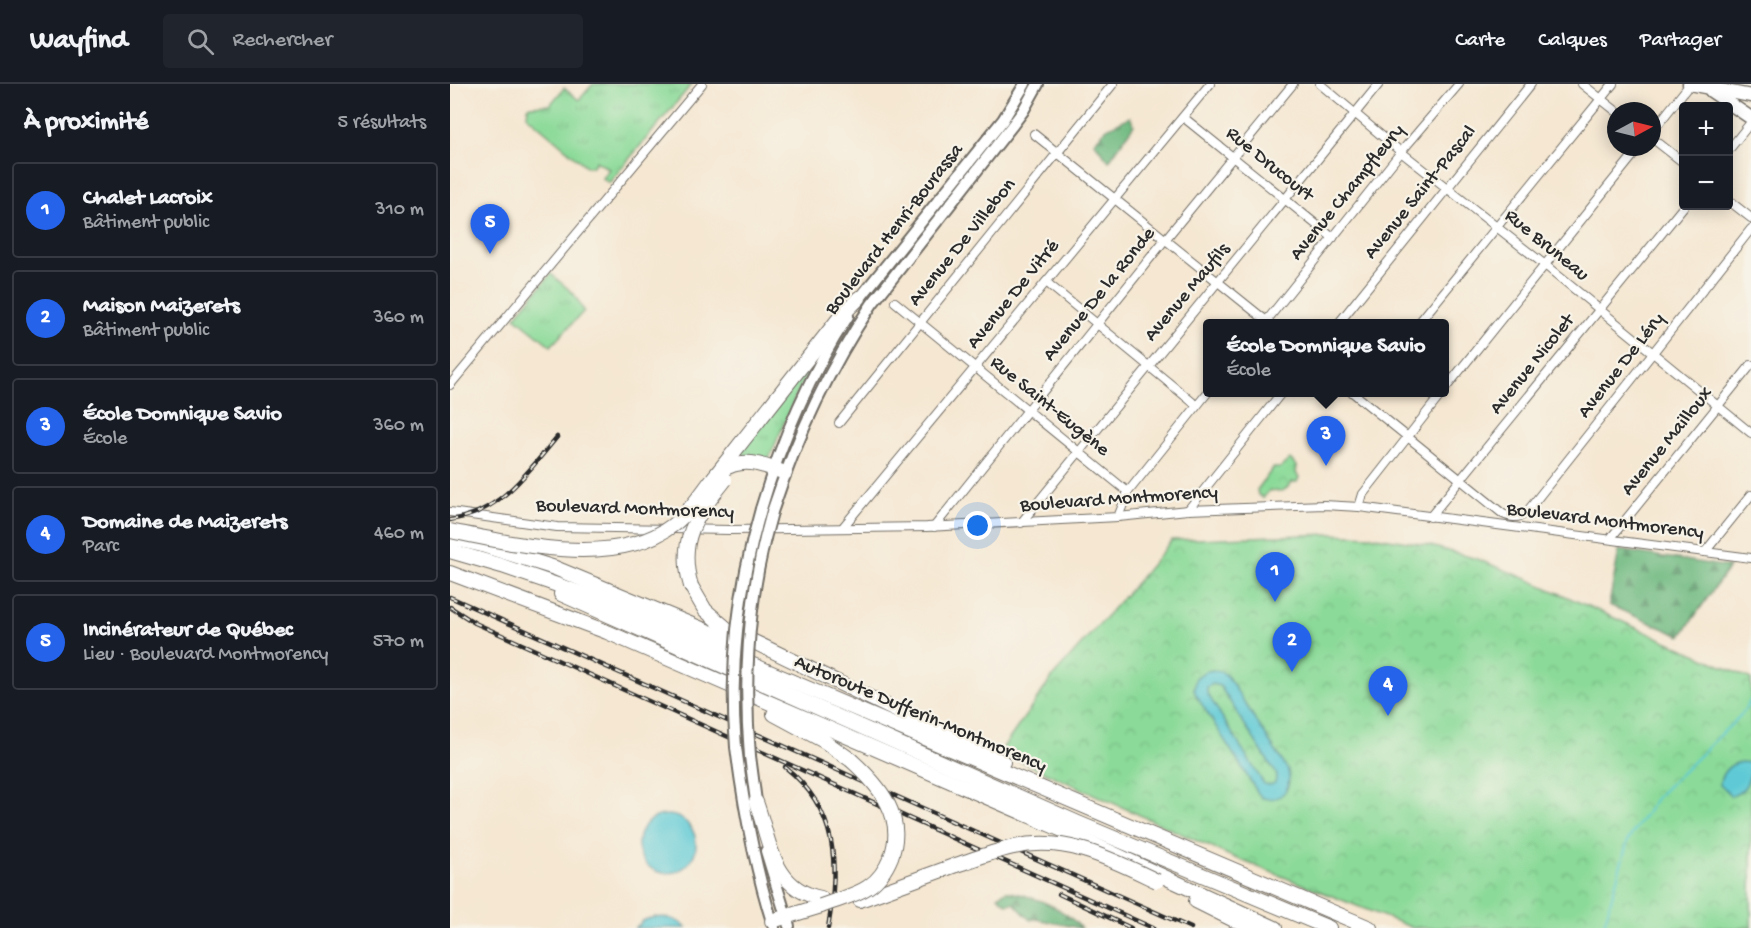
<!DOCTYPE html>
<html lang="fr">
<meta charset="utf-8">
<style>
body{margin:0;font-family:"Gochi Hand",sans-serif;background:#20242c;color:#f1f3f6}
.controls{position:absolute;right:18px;top:18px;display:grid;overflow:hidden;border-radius:6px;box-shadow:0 3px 15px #0003}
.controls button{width:54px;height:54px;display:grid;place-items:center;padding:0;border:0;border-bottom:2px solid #363941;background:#171b24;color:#f1f3f6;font:30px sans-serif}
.compass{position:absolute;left:1157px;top:18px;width:54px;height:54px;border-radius:50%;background:#171b24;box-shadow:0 3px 15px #0003;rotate:83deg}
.you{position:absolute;left:528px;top:442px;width:21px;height:21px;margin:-15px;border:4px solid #fff;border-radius:50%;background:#1a73e8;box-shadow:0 0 0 9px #1a73e833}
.badge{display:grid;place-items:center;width:39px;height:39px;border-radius:50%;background:#2563eb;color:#fff;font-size:20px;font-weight:700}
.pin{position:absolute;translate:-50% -50px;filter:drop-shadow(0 2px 3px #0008)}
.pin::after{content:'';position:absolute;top:32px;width:21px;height:18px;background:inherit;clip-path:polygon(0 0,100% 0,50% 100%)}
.popup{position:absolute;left:753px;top:235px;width:246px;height:78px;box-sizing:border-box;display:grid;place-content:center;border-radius:6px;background:#171b24;filter:drop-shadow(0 2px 4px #0005);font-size:20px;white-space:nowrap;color:#9ea1a6}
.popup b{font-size:22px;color:#f1f3f6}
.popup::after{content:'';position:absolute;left:50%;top:100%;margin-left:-12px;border:12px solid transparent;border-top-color:#171b24}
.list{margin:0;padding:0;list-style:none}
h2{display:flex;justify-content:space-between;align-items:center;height:78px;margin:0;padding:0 24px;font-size:26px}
h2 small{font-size:20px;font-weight:400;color:#9ea1a6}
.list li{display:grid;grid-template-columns:39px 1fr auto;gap:18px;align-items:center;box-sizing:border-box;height:96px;margin:0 12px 12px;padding:0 12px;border:2px solid #363941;border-radius:6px}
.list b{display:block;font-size:22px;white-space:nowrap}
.list p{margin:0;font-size:20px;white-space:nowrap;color:#9ea1a6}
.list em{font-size:20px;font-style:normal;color:#9ea1a6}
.icon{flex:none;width:33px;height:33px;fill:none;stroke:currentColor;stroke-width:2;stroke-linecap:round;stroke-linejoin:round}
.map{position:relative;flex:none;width:1301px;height:844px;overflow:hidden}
header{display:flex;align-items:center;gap:36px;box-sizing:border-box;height:84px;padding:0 30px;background:#171b24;border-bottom:2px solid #363941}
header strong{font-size:28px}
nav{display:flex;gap:33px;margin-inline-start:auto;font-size:21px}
.search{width:420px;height:54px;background:#20242c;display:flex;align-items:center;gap:15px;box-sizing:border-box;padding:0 21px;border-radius:6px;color:#9ea1a6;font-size:22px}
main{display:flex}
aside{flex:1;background:#171b24}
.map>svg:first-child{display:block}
</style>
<header>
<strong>Wayfind</strong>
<div class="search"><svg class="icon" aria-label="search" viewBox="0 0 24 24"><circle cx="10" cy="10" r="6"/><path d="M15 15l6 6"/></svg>Rechercher</div>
<nav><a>Carte</a><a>Calques</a><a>Partager</a></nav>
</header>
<main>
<aside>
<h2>À proximité<small>5 résultats</small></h2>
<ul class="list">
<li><span class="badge">1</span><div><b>Chalet Lacroix</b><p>Bâtiment public</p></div><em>310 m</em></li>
<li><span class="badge">2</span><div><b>Maison Maizerets</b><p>Bâtiment public</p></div><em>360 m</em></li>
<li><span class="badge">3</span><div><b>École Domnique Savio</b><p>École</p></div><em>360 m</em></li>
<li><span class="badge">4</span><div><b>Domaine de Maizerets</b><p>Parc</p></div><em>460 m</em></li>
<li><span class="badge">5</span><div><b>Incinérateur de Québec</b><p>Lieu · Boulevard Montmorency</p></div><em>570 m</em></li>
</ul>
</aside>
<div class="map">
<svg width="1301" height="844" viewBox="0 0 1301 844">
<defs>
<pattern id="grass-tufts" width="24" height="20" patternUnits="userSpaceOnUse" patternTransform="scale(1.5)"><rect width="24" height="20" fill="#8bda99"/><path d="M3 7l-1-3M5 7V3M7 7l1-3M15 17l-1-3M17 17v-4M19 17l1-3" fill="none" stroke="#78bb84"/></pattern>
<pattern id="forest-firs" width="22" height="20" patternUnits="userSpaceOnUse" patternTransform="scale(1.5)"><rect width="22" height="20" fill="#70ba81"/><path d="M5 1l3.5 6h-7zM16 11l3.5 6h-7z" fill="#5c976a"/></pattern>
<pattern id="park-crowns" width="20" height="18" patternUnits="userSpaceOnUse" patternTransform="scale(1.5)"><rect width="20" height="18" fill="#8bda99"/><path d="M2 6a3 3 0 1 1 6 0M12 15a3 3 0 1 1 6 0" fill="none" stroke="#78bb84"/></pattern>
</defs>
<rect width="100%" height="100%" fill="#f7f3e8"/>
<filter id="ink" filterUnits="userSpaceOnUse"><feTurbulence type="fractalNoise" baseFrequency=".0167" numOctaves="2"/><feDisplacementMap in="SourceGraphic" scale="12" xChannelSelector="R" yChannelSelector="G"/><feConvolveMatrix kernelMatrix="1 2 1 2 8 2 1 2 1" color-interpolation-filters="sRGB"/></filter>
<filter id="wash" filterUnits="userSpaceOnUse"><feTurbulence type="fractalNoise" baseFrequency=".008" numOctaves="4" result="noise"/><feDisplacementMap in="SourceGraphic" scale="24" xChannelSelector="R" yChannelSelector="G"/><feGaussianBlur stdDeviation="1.35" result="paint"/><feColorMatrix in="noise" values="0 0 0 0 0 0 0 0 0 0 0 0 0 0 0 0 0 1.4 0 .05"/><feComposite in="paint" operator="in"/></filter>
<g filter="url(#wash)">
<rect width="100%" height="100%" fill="#f5e7d1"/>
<g fill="url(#grass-tufts)" stroke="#5b8262" stroke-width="1.5">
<polygon points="143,0 242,0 159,99 152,94 159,85 146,77 143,82 137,83 77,32 78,22 100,21 114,4 129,16"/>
<polygon points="101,190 124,210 134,227 101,262 65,233"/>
<polygon points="364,276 345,314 318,377 283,377"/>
</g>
<g fill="url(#forest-firs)" stroke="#4e7256" stroke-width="1.5">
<polygon points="680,33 684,41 659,77 644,58 657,44"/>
<polygon points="1169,466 1279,483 1231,552 1159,521"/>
<path d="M556,807C582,812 613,823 631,844L586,835L580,836L564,819L557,820L548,812Z"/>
</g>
<g fill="url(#park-crowns)" stroke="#5b8262" stroke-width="1.5">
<path d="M840,375L847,382L846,389L849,393L847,398H842C837,406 829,410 820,406L813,414L808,411L807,406L823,384H830Z"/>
<polygon points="881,450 920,452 977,461 1027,475 1077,495 1301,595 1301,844 963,844 778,771 550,668 604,591 687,498 722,456"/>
</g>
<g fill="#5ecad5" stroke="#447a80" stroke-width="1.5" fill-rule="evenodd">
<path d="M762,586L772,588L778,593L838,686C842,705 832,718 812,714L808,709L746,611L744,605L746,594L754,588ZM762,600L770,602L827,691L825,699L820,701L814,700L757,609V603Z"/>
<path d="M1292,678L1301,679C1301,694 1297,708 1281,712L1270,701C1270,689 1280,679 1292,678Z"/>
<circle cx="217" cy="760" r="29"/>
<path d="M205,833C219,833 227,835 237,844H185L194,836Z"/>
</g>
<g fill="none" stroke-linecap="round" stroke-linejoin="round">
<polyline stroke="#5ecad5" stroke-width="2" points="1153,844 1178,756 1207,713 1292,630 1301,616"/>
</g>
</g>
<g filter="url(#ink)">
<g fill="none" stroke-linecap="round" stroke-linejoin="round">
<defs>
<g id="minor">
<polyline points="870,0 951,68 1095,181 1301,349"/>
<polyline points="1132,0 1166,27"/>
<polyline points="733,33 883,154"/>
<polyline points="1202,48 1240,0"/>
<polyline points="584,50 819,239"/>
<polyline points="1202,54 1234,79"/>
<polyline points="1278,67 1301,38"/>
<polyline points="1278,116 1301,134"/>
<polyline points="596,198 746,321"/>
<polyline points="445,218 678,408"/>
<polyline points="814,240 951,68 1009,0"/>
<polyline points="888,240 1081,0"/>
<polyline points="968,240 1163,0"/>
<polyline points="0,301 252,0"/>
<polyline points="994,306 1190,63"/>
<path d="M902,308L1053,430C1061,434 1068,435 1076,429L1301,145"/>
<polyline points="389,339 663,0"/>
<polyline points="909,423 913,410 993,308"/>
<polyline points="738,426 832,308"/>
<polyline points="0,428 107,443 280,446 477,443 668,433 738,426 874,421 909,423 1301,474"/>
<polyline points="668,433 678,408 758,308"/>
<polyline points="980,433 1234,122"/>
<polyline points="571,439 929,0"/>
<polyline points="393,443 760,0"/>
<polyline points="484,443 709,163 843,0"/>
<polyline points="1160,455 1301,281"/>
<polyline points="1255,468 1301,411"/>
</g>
<g id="secondary">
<polyline points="406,219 553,36 575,0"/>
<path d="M311,425C331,357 359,292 398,232"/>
<path d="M322,428C346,355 379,284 422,220L561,43L573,27L588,0"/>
<path d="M286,663C294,725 305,785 324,844"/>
<polyline points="300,672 307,725"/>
<polyline points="316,767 339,842"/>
</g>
<g id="primary">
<polyline points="1239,0 1301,12"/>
<polyline points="1261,7 1301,34"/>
</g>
<g id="motorway">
<path d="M272,386C294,372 313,381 335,389"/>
<polyline points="265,392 391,232 409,214"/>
<polyline points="2,454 32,461 105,484 295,563"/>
<polyline points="0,467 52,482 148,515 920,844"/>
<polyline points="0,489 157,548 617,748 825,844"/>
<polyline points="241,502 255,526 277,545 553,678"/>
<polyline points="111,510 628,739 879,844"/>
<polyline points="324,630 374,657 401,676"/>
<path d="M306,718C320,756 322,805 371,814"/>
<polyline points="410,816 506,781"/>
<polyline points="746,817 784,836 806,841"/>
<polyline points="322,837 371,822"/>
</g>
</defs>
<use href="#minor" stroke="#726d65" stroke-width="10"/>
<use href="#secondary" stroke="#726d65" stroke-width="14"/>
<use href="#primary" stroke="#726d65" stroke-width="15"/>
<use href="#motorway" stroke="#726d65" stroke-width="16"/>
<use href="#minor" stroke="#fff" stroke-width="8"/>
<use href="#secondary" stroke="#fff" stroke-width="10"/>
<use href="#primary" stroke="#fff" stroke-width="12"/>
<use href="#motorway" stroke="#fff" stroke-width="14"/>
<defs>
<g id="rail">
<path d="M0,436C50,429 77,389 107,353"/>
<polyline points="0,513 741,844"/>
<polyline points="0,523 25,539 74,561 703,844"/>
<path d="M335,683C389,726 389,782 378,844"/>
<polyline points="609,810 681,844"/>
</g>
</defs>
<use href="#rail" stroke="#2b2b2b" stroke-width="4.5"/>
<use href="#rail" stroke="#f7f3e8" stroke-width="2" stroke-dasharray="7" stroke-linecap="butt"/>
<defs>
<g id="secondary-bridge">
<path d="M286,663C279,584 289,501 311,425"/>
<path d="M300,672C293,590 299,507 322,428"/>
</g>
<g id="motorway-bridge">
<path d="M0,447C65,460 166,485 223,441C240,428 252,408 265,392"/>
<path d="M241,502C227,455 247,431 275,396"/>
<path d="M506,781C525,775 544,767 564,763C616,751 661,775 707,797"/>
<path d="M371,822C386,816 405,812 418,803C429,796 436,785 441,773C456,733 430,702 401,676"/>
</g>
</defs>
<use href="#secondary-bridge" stroke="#726d65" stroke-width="14" stroke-linecap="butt"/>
<use href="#motorway-bridge" stroke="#726d65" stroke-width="16" stroke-linecap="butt"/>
<use href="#secondary-bridge" stroke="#fff" stroke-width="10"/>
<use href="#motorway-bridge" stroke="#fff" stroke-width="14"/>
</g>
</g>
<g text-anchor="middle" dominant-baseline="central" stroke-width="4.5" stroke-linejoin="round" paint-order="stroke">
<g font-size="20" fill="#2b2b2b" stroke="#f7f3e8">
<text transform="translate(819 81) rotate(39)">Rue Drucourt</text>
<text transform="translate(898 109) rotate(-51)">Avenue Champfleury</text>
<text transform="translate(971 109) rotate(-51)">Avenue Saint-Pascal</text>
<text transform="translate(445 146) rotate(-52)">Boulevard Henri-Bourassa</text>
<text transform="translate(513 159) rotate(-51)">Avenue De Villebon</text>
<text transform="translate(1096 162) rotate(39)">Rue Bruneau</text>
<text transform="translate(738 209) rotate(-50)">Avenue Maufils</text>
<text transform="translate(564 211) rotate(-51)">Avenue De Vitré</text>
<text transform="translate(650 211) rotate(-51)">Avenue De la Ronde</text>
<text transform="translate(1083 281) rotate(-51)">Avenue Nicolet</text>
<text transform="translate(1172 282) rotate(-52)">Avenue De Léry</text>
<text transform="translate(599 323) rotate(39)">Rue Saint-Eugène</text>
<text transform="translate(1218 358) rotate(-51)">Avenue Mailloux</text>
<text transform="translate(669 416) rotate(-4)">Boulevard Montmorency</text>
<text transform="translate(185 426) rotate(2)">Boulevard Montmorency</text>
<text transform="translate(1155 438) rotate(7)">Boulevard Montmorency</text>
<text transform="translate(470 631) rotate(23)">Autoroute Dufferin-Montmorency</text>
</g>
</g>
</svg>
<div class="controls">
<button>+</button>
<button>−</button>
</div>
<svg class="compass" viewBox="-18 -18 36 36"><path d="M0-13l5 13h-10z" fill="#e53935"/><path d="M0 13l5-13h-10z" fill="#9ea1a6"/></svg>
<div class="you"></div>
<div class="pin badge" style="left:825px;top:518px">1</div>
<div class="pin badge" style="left:842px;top:588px">2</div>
<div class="pin badge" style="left:876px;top:382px">3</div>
<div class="popup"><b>École Domnique Savio</b>École</div>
<div class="pin badge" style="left:938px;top:632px">4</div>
<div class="pin badge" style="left:40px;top:170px">5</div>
</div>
</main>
